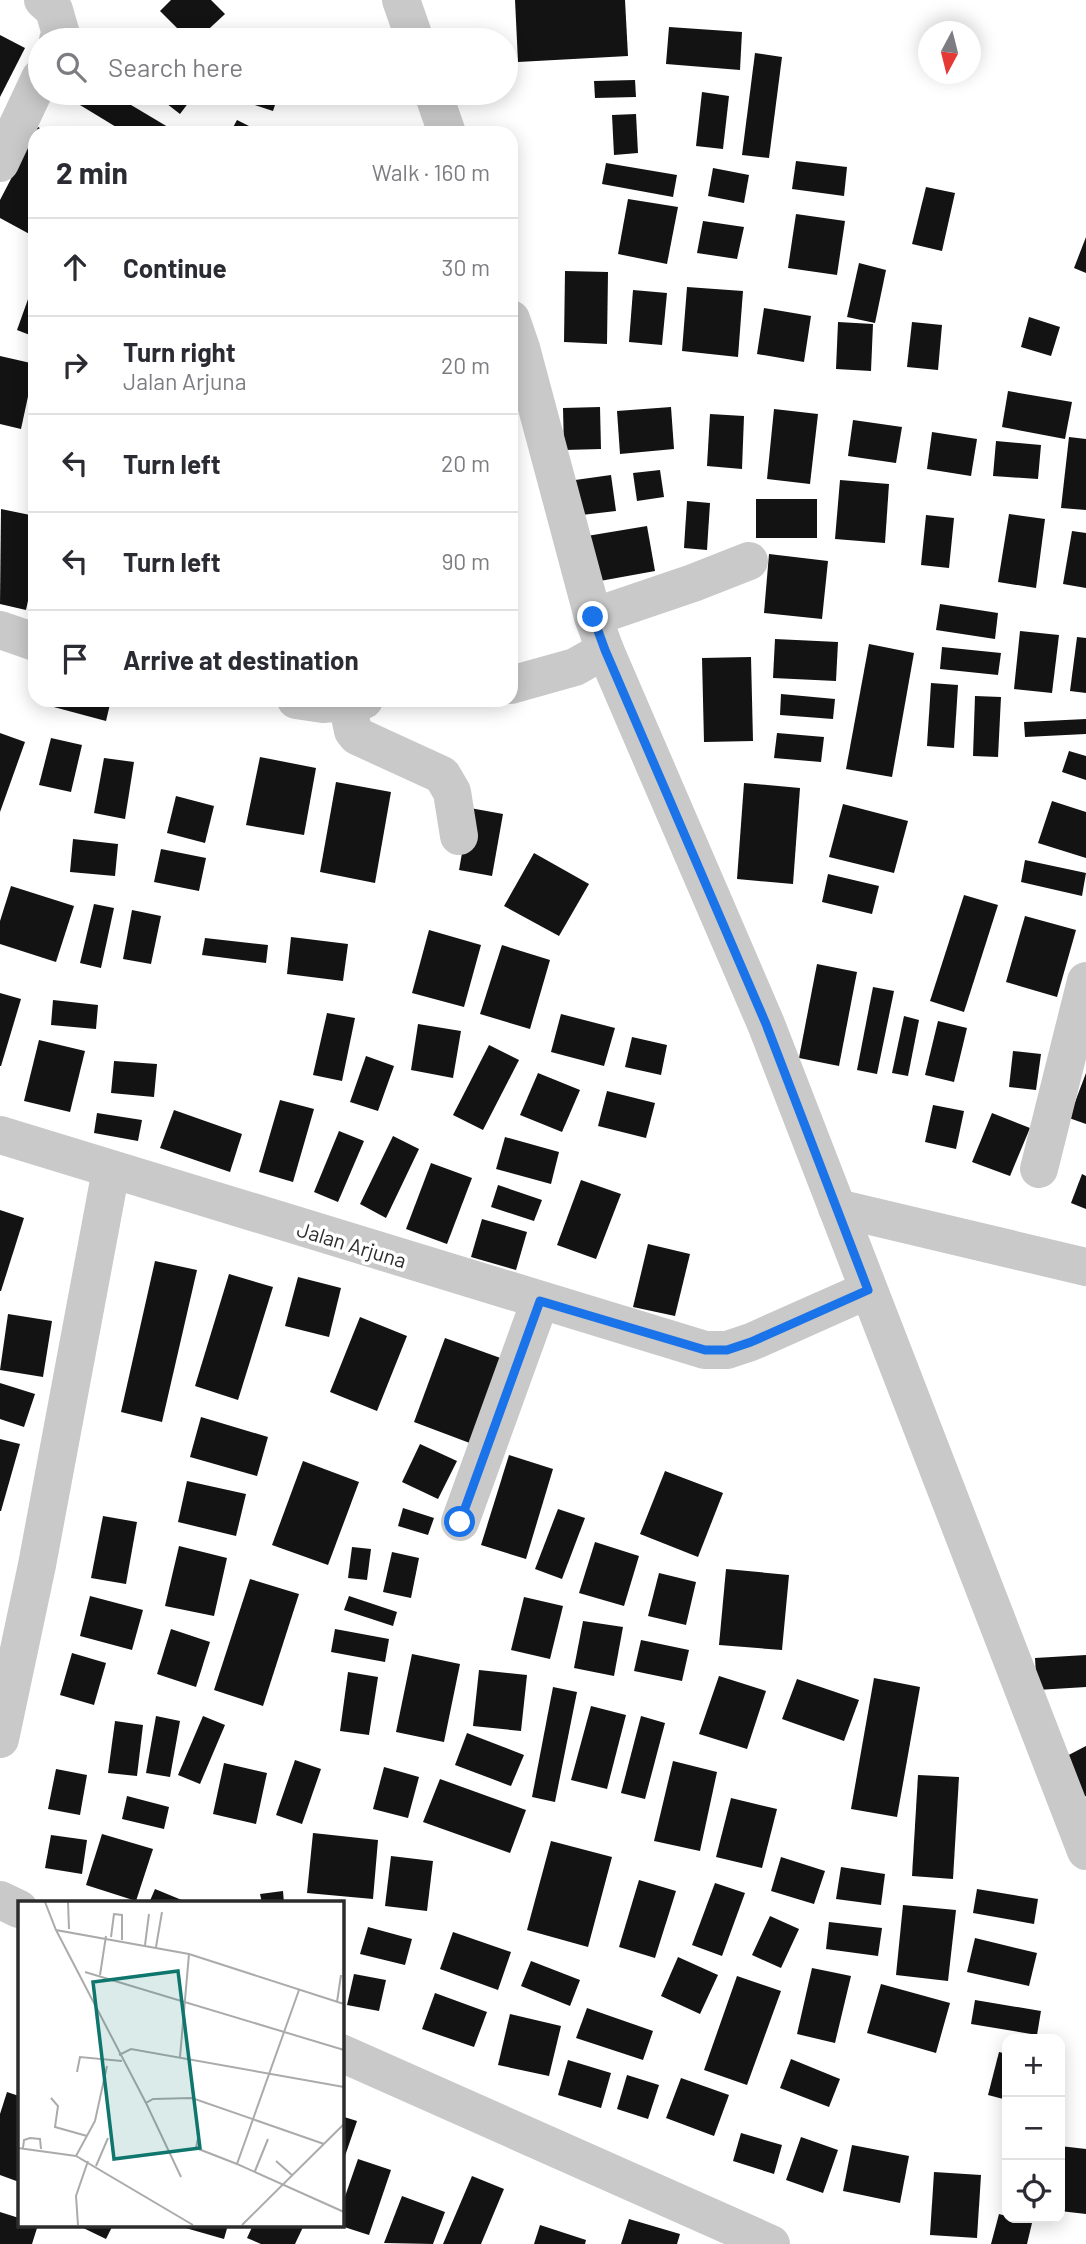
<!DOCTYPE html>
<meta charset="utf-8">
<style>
body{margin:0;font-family:Barlow,sans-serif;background:#f7f7f7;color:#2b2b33}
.controls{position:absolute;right:21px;bottom:21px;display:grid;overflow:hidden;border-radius:14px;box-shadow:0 4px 18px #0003}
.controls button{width:63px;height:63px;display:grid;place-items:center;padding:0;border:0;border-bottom:2px solid #e1e1e2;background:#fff;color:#2b2b33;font:35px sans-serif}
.compass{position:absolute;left:918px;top:21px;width:63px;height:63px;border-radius:50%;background:#fff;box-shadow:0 4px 18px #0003;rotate:187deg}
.stop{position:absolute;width:21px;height:21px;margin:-16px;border:5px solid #1a73e8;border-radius:50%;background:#fff}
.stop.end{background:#1a73e8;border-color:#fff;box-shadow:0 2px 7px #0008}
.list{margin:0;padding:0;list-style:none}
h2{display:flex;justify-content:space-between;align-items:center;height:91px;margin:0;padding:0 28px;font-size:30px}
h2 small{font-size:23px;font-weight:400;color:#7c7c81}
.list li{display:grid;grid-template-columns:46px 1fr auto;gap:21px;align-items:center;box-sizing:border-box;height:98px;padding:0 28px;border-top:2px solid #e1e1e2}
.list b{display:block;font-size:26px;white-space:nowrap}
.list p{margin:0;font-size:23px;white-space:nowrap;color:#7c7c81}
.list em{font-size:23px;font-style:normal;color:#7c7c81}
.icon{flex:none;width:38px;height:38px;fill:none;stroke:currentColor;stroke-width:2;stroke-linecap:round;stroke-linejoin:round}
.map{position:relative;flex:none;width:1086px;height:2244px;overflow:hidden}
.search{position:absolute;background:#fff;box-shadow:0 4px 18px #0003;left:28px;top:28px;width:490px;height:77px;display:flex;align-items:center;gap:18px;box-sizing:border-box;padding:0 24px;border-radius:38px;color:#7c7c81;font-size:26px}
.panel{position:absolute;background:#fff;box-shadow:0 4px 18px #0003;left:28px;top:126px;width:490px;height:581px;border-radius:21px}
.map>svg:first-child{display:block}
</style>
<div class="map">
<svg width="1086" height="2244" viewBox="0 0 1086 2244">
<rect width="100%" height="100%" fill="#fff"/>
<g fill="#131313">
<polygon points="171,0 211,0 225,14 197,40 189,40 160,11"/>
<polygon points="515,0 625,0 628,56 518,62"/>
<polygon points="669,27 742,32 740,70 666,64"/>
<polygon points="0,35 25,48 0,97"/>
<polygon points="755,53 782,57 769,158 742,155"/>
<polygon points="635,80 636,97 595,98 594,81"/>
<polygon points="702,92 729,96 723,149 696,146"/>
<polygon points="80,93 111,93 178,133 126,133 75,102"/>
<polygon points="153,93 193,93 195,94 180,114"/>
<polygon points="239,93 279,93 273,111 237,99"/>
<polygon points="636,114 638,153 614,155 612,115"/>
<polygon points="237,120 263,133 230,133"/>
<polygon points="38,127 49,133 35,133 35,237 0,218 0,200"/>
<polygon points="796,161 847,167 844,196 792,189"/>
<polygon points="606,163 677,175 673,197 602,184"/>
<polygon points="713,168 749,175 744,203 708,196"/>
<polygon points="926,187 955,193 942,251 912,244"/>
<polygon points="628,199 678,207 667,264 618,254"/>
<polygon points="796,214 845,221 837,275 788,268"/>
<polygon points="703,221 744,227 737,259 697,253"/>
<polygon points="1086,237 1086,273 1074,268"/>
<polygon points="859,263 886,270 875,323 847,317"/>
<polygon points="565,271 608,272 607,344 564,342"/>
<polygon points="687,287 743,291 738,357 682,351"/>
<polygon points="32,288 35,289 35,337 17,330"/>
<polygon points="633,290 667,293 662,345 629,342"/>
<polygon points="764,308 811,316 804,362 757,354"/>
<polygon points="1029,317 1060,327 1051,356 1021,347"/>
<polygon points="838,322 873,324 871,371 836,369"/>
<polygon points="912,322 942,325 938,370 907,367"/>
<polygon points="0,356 35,364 21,429 0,424"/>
<polygon points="1008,391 1072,402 1065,439 1002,427"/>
<polygon points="600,407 601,449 564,450 563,408"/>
<polygon points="671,407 674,449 620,454 617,411"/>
<polygon points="774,409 818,414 810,484 767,479"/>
<polygon points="710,414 744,416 742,469 707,466"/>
<polygon points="853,420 902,427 896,463 848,456"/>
<polygon points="932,432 977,439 971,476 927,469"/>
<polygon points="1069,437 1086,439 1086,510 1061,508"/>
<polygon points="996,441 1041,445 1038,479 993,476"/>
<polygon points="660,470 664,497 637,501 633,473"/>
<polygon points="611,475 616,511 573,516 568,481"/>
<polygon points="840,480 889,484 885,543 835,539"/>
<rect x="756" y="499" width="61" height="39"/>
<polygon points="687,501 710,503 707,550 684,548"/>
<polygon points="1,509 35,516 35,568 26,610 0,604"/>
<polygon points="1009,514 1045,519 1036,588 998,582"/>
<polygon points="926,515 954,518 949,568 921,565"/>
<polygon points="647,526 655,571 589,583 581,537"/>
<polygon points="1072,531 1086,533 1086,588 1063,584"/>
<polygon points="769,554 828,561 822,619 764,613"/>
<polygon points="940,604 998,613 995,639 936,630"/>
<polygon points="1020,631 1059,635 1052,693 1014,689"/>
<polygon points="1077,637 1086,638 1086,693 1070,691"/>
<polygon points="775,639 838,642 836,681 773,678"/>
<polygon points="869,644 914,653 892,777 846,769"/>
<polygon points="942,647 1001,653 998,675 940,669"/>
<polygon points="751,657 753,741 704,742 702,658"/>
<polygon points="931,683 958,685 954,748 927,746"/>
<polygon points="781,694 835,699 833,719 780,715"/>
<polygon points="975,696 1001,697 998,757 973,756"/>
<polygon points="51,700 111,700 106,721 50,706"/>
<polygon points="1086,719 1086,734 1025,737 1024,722"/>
<polygon points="0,733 25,742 0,812"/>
<polygon points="777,733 824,737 821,762 774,758"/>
<polygon points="51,738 82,745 71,792 39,785"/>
<polygon points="1069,751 1086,756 1086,780 1062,772"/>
<polygon points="260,757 316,768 304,835 246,825"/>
<polygon points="104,758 134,762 125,819 94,813"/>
<polygon points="336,782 391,792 375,883 320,872"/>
<polygon points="744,783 800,788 793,884 737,879"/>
<polygon points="176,796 214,806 205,843 167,833"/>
<polygon points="1052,801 1086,812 1086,858 1038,843"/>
<polygon points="843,804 908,821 894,873 829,857"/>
<polygon points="470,808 503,814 492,876 459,870"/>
<polygon points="73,839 118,844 115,876 70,872"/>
<polygon points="161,849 206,858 199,891 154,882"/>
<polygon points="534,853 589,884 559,936 504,906"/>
<polygon points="1025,860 1086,873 1082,896 1021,882"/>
<polygon points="828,874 879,886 872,914 822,902"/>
<polygon points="11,886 74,906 56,962 0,944 0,921"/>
<polygon points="964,895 998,905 964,1012 930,1001"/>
<polygon points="94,904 114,908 101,968 80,963"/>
<polygon points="132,910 161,916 151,964 123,959"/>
<polygon points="1025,916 1076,930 1057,997 1006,982"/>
<polygon points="429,930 481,945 464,1007 412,993"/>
<polygon points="291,937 348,944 343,981 287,974"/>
<polygon points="205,938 268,945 266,963 202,955"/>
<polygon points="502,945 550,960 530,1029 480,1014"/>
<polygon points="817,964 857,972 839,1066 799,1058"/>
<polygon points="873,987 894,991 877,1074 857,1070"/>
<polygon points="0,993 21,999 1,1066 0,1066"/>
<polygon points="53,1000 98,1005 96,1029 51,1025"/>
<polygon points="327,1013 355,1018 342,1081 313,1075"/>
<polygon points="561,1014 615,1028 604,1066 551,1052"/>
<polygon points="904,1016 919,1020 908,1076 892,1073"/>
<polygon points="938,1021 967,1028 954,1082 925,1075"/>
<polygon points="418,1024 461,1031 453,1078 411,1070"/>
<polygon points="632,1037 667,1045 661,1075 625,1067"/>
<polygon points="39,1040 85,1051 70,1112 24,1101"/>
<polygon points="489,1045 519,1060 483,1130 453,1115"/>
<polygon points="1013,1051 1041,1054 1036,1090 1009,1087"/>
<polygon points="366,1056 394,1066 378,1111 350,1102"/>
<polygon points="114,1061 157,1064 154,1097 111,1093"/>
<polygon points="538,1073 580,1090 562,1132 520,1115"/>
<polygon points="1086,1073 1086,1124 1069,1118"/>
<polygon points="607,1091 655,1103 646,1138 598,1126"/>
<polygon points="280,1100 314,1109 293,1182 259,1172"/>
<polygon points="933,1105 964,1111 956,1149 925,1142"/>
<polygon points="174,1110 242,1134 230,1172 160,1148"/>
<polygon points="97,1113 142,1120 138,1141 94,1133"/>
<polygon points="992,1113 1030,1128 1010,1176 972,1162"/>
<polygon points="339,1131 364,1141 338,1202 314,1192"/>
<polygon points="393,1136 419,1149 386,1218 360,1204"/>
<polygon points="505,1137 559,1152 551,1184 496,1169"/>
<polygon points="431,1163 472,1178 447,1244 406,1229"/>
<polygon points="1082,1174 1086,1176 1086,1209 1071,1203"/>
<polygon points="581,1180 621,1194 596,1259 557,1245"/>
<polygon points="498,1185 542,1200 534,1221 491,1207"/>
<polygon points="0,1210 24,1218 1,1291 0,1291"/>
<polygon points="482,1219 527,1232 516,1270 471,1257"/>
<polygon points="648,1244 690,1254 675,1316 633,1307"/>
<polygon points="155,1261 197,1270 162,1422 121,1412"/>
<polygon points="229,1274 273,1287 238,1400 195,1386"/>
<polygon points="298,1277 341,1288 329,1337 285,1326"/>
<polygon points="8,1314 52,1321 43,1377 0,1370"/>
<polygon points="360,1317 407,1336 377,1411 330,1392"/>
<polygon points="445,1338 506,1360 475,1445 414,1422"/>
<polygon points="0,1383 35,1394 24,1427 0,1419"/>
<polygon points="201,1417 268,1437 257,1476 190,1457"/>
<polygon points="0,1439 20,1444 1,1511 0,1511"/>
<polygon points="420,1444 457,1461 438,1499 402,1482"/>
<polygon points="509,1455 553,1469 526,1559 481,1545"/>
<polygon points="303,1461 359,1482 328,1565 272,1545"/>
<polygon points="665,1471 723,1493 698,1557 640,1534"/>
<polygon points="187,1481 246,1494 236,1536 178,1522"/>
<polygon points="403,1508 434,1518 428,1535 398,1526"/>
<polygon points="558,1509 585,1518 562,1579 535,1569"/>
<polygon points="103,1516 137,1522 126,1584 91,1578"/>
<polygon points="595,1542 639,1556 624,1606 579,1593"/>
<polygon points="179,1546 227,1558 214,1616 165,1606"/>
<polygon points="352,1547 371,1549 367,1580 348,1578"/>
<polygon points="392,1552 419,1558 411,1598 383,1592"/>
<polygon points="726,1569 789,1575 782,1650 719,1645"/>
<polygon points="659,1573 696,1582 686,1625 648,1616"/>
<polygon points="250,1579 299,1594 263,1706 214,1690"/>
<polygon points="90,1596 143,1610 132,1650 80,1636"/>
<polygon points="349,1596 397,1612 393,1626 344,1610"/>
<polygon points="524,1597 563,1606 550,1659 511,1650"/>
<polygon points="583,1621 623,1627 614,1676 574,1668"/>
<polygon points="171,1629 210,1642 196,1687 157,1674"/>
<polygon points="335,1629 389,1639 385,1662 331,1652"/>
<polygon points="641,1640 689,1650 682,1681 634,1671"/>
<polygon points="72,1653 106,1663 94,1705 60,1695"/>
<polygon points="412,1654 460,1664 444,1742 396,1732"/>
<polygon points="1086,1655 1086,1687 1037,1690 1035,1658"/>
<polygon points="479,1670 527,1675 521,1731 473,1726"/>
<polygon points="348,1672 378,1677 369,1735 340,1731"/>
<polygon points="719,1676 766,1691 747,1749 699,1734"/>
<polygon points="874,1678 920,1687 897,1817 851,1809"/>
<polygon points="797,1679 859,1700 844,1741 782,1719"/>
<polygon points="553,1687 577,1692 555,1802 532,1797"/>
<polygon points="591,1706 626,1715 607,1789 571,1780"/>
<polygon points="156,1716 180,1721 170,1777 146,1773"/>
<polygon points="203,1716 225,1725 200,1784 178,1775"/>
<polygon points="641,1716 665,1723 645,1799 621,1793"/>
<polygon points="115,1721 143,1725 137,1776 108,1773"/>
<polygon points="467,1733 524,1755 511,1786 455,1765"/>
<polygon points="1086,1746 1086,1796 1080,1800 1059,1760"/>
<polygon points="295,1760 321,1769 302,1824 276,1815"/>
<polygon points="673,1761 717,1772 700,1851 654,1841"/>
<polygon points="224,1763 267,1773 256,1824 213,1814"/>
<polygon points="384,1767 419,1777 408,1818 373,1809"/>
<polygon points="56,1769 87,1775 80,1815 48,1809"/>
<polygon points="918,1775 959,1777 953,1879 912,1876"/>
<polygon points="440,1779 526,1810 510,1853 423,1822"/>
<polygon points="127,1796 169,1807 164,1829 122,1819"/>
<polygon points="731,1798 777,1809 762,1868 716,1857"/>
<polygon points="313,1833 378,1840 373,1899 307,1893"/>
<polygon points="102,1834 153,1849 136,1901 86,1885"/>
<polygon points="51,1835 87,1840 82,1874 45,1868"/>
<polygon points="551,1841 612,1857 588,1947 527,1930"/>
<polygon points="391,1856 433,1861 427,1911 385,1906"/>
<polygon points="781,1857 825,1871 814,1904 771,1891"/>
<polygon points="841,1867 885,1874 881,1905 836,1899"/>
<polygon points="639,1880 676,1891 655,1958 619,1947"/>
<polygon points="715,1883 745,1893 722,1956 692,1945"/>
<polygon points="155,1889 189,1903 149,1903"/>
<polygon points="977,1889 1038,1899 1034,1924 973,1913"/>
<polygon points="283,1891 284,1903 262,1903 260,1894"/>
<polygon points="903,1905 956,1910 948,1981 896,1975"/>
<polygon points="770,1916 799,1929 781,1968 752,1955"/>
<polygon points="829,1922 882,1928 878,1956 826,1949"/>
<polygon points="368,1927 412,1939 405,1965 360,1954"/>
<polygon points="453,1932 511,1952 498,1990 440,1969"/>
<polygon points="975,1938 1037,1953 1029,1986 967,1972"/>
<polygon points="678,1957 718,1975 700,2014 661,1996"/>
<polygon points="531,1961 580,1980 570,2006 521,1986"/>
<polygon points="812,1968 851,1976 835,2043 797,2034"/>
<polygon points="354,1974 386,1980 379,2011 347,2005"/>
<polygon points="737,1976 781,1991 747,2085 704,2070"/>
<polygon points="881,1984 950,2003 936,2053 867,2033"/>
<polygon points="435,1993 487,2012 474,2047 422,2029"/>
<polygon points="975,2000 1041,2011 1037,2035 971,2024"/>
<polygon points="587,2008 653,2031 643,2060 576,2038"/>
<polygon points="510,2014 561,2026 549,2076 498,2065"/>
<polygon points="999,2052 1007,2054 1007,2100 988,2095"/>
<polygon points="791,2059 840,2079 829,2107 780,2088"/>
<polygon points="568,2060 611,2073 601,2108 558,2095"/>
<polygon points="627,2075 659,2085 648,2119 617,2109"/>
<polygon points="681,2078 729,2095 714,2136 666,2118"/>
<polygon points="7,2092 19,2096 19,2182 0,2175 0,2114"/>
<polygon points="341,2116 357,2121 345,2156 341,2155"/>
<polygon points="741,2133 782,2145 774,2174 733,2161"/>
<polygon points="801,2137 838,2150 823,2193 786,2180"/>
<polygon points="852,2145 909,2156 900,2203 843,2191"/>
<polygon points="1060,2146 1086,2149 1086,2214 1060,2211"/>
<polygon points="358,2159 391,2170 369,2235 341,2226 341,2208"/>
<polygon points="934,2172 981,2175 977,2238 930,2235"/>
<polygon points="472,2176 504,2189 481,2244 443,2244"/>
<polygon points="402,2196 445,2212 433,2244 384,2243"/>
<polygon points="0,2212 19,2218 19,2225 38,2225 32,2244 0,2244"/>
<polygon points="999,2214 1032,2223 1027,2244 991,2244"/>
<polygon points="629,2219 680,2234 677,2244 621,2244"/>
<polygon points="77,2225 113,2225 106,2239"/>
<polygon points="175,2225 228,2225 224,2239"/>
<polygon points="253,2225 304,2225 295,2244 261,2244 247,2238"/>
<polygon points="540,2225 586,2240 585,2244 534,2244"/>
</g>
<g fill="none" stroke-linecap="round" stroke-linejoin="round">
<g stroke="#c9c9c9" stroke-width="38">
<polyline points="43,0 54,10 61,34 58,40"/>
<polyline points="401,0 415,40"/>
<polyline points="433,93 447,133"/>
<polyline points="0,163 40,78"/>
<polyline points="511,319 521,348 593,617 605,650 575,667 511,685"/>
<polyline points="593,617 693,583 749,561"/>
<polyline points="0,630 35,642"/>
<polyline points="605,650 766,1024 1086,1851"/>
<polyline points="296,700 323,704 364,700"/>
<polyline points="347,702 353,731 357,736 442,775 452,792 459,836"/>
<polyline points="0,1135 705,1350 727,1350 751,1342 868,1290"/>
<polyline points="1039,1169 1086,981"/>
<polyline points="837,1208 1086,1267"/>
<polyline points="460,1522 540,1301"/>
<polyline points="0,1739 37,1565 111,1170"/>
<polyline points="0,1900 19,1909"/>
<polyline points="341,2053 771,2244"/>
</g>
</g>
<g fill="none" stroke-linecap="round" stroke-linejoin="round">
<polyline stroke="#1a73e8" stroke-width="9" points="460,1522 540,1301 705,1350 727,1350 751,1342 868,1290 766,1024 605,650 593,617"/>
</g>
<g text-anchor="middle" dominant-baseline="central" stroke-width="7" stroke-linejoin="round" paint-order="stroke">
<g font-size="21" fill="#2c2c2c" stroke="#fff">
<text transform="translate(352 1244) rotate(17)">Jalan Arjuna</text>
</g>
</g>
<g transform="translate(18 1901)">
<rect width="326" height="326" fill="#fff"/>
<path fill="none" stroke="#ababab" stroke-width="2" d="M27,1L38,29L171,53L326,103M50,1L51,28M38,29L128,202M93,36L96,13L104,14V39M127,44L131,13M138,46L144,11M67,71L326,149M82,74L88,35M281,89L219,263L326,311M319,101L323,74M101,154L113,148L326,186M162,156L171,53M59,171L62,156L104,160M33,197L40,205L37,226L69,235M181,232L178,247L219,263M0,247L58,255L175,324M5,247L6,239L12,237L22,238L23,248M58,255L77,220L89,165M258,260L275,275M78,265L90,237M237,270L250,238M163,276L128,202L135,198L174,197L306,243M60,324L58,295L70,260M224,324L326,223"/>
<path fill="#0f766e" fill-opacity="0.15" stroke="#0f766e" stroke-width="3.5" d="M160,70L182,247L96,258L75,81Z"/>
<rect width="326" height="326" fill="none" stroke="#2c2c2c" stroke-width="3.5"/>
</g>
</svg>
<div class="controls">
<button>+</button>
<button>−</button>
<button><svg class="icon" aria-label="locate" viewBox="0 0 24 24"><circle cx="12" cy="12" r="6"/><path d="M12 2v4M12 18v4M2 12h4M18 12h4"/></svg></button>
</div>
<svg class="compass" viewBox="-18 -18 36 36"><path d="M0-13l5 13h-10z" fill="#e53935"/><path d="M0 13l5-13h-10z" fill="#7c7c81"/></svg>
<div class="stop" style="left:460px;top:1522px"></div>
<div class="stop end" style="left:593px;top:617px"></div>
<div class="search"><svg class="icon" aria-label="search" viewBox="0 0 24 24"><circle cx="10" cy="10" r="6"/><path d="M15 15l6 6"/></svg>Search here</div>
<section class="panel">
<h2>2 min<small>Walk · 160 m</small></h2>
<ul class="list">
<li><svg class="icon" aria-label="ahead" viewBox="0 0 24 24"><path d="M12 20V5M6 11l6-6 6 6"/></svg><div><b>Continue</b></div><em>30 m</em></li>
<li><svg class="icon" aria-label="right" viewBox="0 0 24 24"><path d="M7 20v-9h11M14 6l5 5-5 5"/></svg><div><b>Turn right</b><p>Jalan Arjuna</p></div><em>20 m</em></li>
<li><svg class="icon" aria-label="left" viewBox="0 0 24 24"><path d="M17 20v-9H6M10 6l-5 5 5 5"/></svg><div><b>Turn left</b></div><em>20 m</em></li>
<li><svg class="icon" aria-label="left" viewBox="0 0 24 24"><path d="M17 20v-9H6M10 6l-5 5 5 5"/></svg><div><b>Turn left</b></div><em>90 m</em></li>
<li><svg class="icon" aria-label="arrive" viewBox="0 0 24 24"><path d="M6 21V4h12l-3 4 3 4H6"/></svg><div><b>Arrive at destination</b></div></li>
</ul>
</section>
</div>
